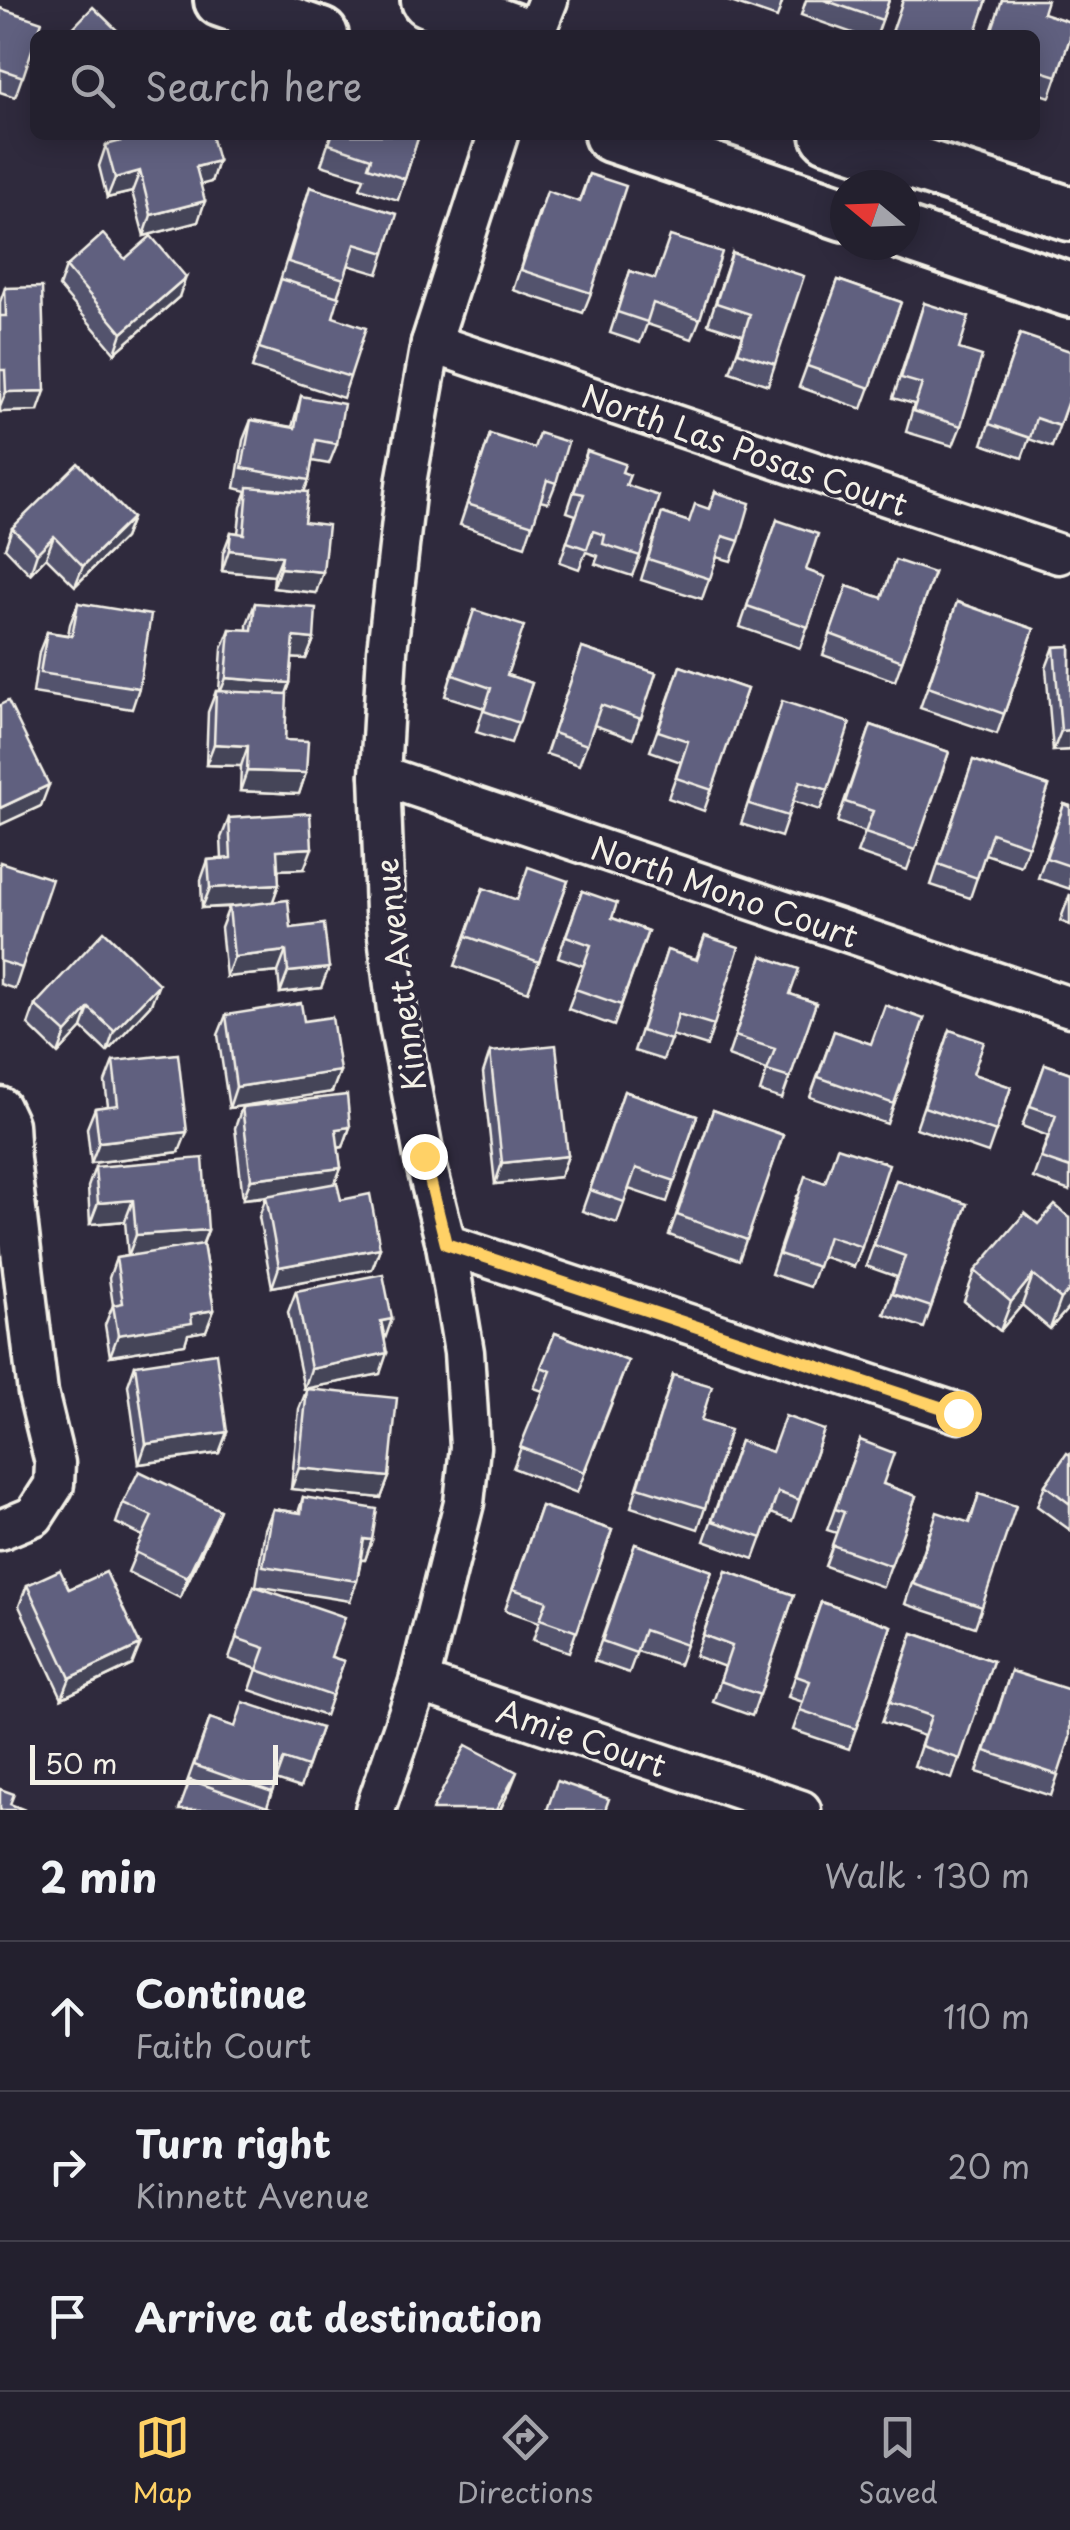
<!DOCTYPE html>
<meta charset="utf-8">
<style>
body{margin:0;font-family:"Playpen Sans",sans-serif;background:#2f2d3a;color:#f1f3f6}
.compass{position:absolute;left:830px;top:170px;width:90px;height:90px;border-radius:50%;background:#23202e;box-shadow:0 5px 25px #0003;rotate:289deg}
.scale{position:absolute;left:30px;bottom:25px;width:248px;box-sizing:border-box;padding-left:10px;border:5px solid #f4f1e8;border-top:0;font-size:28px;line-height:35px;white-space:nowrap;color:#f4f1e8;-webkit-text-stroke:8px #2f2a3d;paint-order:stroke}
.stop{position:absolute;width:30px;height:30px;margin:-22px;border:8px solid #ffd166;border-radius:50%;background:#fff}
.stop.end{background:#ffd166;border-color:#fff;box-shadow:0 2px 10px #0008}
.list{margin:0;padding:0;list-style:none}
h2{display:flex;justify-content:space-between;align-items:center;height:130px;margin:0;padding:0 40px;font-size:42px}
h2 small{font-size:32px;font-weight:400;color:#a3a3aa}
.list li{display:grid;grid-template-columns:65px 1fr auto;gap:30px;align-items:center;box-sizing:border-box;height:150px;padding:0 40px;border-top:2px solid #403e4a}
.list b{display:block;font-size:38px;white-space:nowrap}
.list p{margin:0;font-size:32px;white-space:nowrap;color:#a3a3aa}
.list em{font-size:32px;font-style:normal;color:#a3a3aa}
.icon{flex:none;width:55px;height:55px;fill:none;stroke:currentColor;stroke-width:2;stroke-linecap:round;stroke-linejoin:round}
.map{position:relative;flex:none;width:1070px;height:1810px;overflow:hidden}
.search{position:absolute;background:#23202e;box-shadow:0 5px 25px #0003;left:30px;right:30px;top:30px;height:110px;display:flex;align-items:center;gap:25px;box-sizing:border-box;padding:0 35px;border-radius:15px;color:#a3a3aa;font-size:38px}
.sheet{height:580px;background:#23202e}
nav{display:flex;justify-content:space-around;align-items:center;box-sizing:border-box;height:140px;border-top:2px solid #403e4a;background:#23202e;font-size:28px;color:#a3a3aa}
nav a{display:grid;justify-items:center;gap:5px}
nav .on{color:#ffd166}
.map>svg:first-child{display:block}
</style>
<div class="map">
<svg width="1070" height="1810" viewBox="0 0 1070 1810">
<rect width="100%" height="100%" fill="#2f2a3d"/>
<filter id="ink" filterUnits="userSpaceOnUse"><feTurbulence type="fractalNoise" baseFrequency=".01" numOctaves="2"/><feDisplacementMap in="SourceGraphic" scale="20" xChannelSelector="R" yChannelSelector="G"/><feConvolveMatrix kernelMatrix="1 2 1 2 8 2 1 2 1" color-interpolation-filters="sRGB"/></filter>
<g filter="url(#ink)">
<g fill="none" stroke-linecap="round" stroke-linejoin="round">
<defs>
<g id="street">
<polyline points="534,35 548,0"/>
<polyline points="431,343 1059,554"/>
<polyline points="380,775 1070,1007"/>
<polyline points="0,1107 8,1124 10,1159 38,1393 55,1463 54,1485 34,1516 0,1530"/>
<polyline points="446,1244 958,1413"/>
<polyline points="419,1682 801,1810"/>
<polyline points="375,1810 419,1682 464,1503 470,1447 464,1352 446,1244 424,1156 398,1019 385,911 380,775 387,651 407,477 431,343 498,135"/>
</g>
<g id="secondary">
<polyline points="221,0 321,35"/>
<polyline points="428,0 525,35"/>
<polyline points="611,135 845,214"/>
<polyline points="828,135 1070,214"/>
<polyline points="905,234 1070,290"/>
</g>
</defs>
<use href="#street" stroke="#f4f1e8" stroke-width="45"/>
<use href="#secondary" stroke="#f4f1e8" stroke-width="60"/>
<use href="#street" stroke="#2f2a3d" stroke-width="38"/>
<use href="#secondary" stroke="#2f2a3d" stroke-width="52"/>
</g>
<g fill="#53536d" stroke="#f4f1e8" stroke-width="2.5">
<polygon points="725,0 783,0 777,18"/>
<polygon points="806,0 889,0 877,35 858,35 801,15"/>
<polygon points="0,8 35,41 15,97 0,92"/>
<polygon points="1043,13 1070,38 1050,97 1035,92 1035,35"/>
<polygon points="331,135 419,135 398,200 360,188 364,178 321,165"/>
<polygon points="106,145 218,161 211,182 201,184 198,222 144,236 132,192 107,198 99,166"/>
<polygon points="589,174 591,293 583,313 513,290 539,211 579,201"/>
<polygon points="310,187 385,253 378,274 348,265 337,297 333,317 350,377 343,398 252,368"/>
<polygon points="732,253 775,364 768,385 730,372 743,335 708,324"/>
<polygon points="125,259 179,297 115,353 59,287 66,267"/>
<polygon points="630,271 700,319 692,339 647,324 640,343 610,333"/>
<polygon points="838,280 901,302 862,409 799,387"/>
<polygon points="5,288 38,411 0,412 0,302"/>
<polygon points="924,303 959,349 961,426 953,446 906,432 914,404 893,398"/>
<polygon points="1020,334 1070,395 1052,447 1029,439 1022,458 982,444"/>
<polygon points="301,396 337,444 329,464 312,461 309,480 304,492 304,522 316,593 273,588 274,576 222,571 223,553 231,532 238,533 241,507 247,491 235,488 243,440 251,420 292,427"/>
<polygon points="490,434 556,483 548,503 540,501 525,546 460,525"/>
<polygon points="587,451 622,472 626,485 640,556 632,576 595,564 598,556 586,552 579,569 560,562 576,515 567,512"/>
<polygon points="715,492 739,541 731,561 717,557 702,599 641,580 662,513 689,522 709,508"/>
<polygon points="132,518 124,538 75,586 46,557 30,574 5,548 12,528"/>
<polygon points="777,520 806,570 825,577 800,648 740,627"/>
<polygon points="934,573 895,681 823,655 847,586 881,598"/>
<polygon points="957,602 1034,629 997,734 920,708"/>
<polygon points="78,603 139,688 132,709 33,693 39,652 47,632 68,635 70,624"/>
<polygon points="255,603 314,639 306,659 292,658 290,683 286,694 285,740 306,773 299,794 240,791 241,766 206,765 208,712 216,691 219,691 222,649 230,629 247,630 247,624"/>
<polygon points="466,631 507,675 532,683 511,743 476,732 484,708 445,696"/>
<polygon points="1070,646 1070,750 1053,751 1046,668 1054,647"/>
<polygon points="582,648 656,673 633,739 594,725 579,765 546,754"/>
<polygon points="680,666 747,689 704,811 668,798 681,762 650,751"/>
<polygon points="775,721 828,790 820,810 793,801 781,837 741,824"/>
<polygon points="871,725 949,752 907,870 857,853 865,832 837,822"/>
<polygon points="973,760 1049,786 1021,866 985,854 970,898 931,885"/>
<polygon points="1064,804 1070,806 1070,889 1038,878"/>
<polygon points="229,818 304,869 278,870 279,884 272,902 291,928 321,988 280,993 278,972 226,977 221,928 229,907 232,907 202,908 201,880 208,860 222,859 221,838"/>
<polygon points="0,862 22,968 15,989 0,984"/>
<polygon points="568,881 528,992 455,966 483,888 516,900"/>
<polygon points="582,891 612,918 648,931 614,1026 568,1009 584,966 558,957"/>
<polygon points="1070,894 1070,925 1060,921"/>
<polygon points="705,936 714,1025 707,1046 672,1035 663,1060 634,1051 667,950 696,959"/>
<polygon points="762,956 790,994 816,1003 782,1099 760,1092 767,1070 728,1056"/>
<polygon points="151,1004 107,1052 82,1028 58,1054 28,1025 35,1005"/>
<polygon points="226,1015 304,1021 340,1071 332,1092 229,1108 218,1035"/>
<polygon points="924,1019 887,1124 810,1097 834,1031 871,1044"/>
<polygon points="950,1030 973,1074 1011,1087 988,1153 916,1128"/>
<polygon points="490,1052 568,1156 560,1177 495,1184 483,1073"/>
<polygon points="113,1061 179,1152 91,1163 87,1128 95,1108 108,1106 105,1082"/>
<polygon points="1045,1064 1070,1073 1070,1191 1033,1178 1048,1136 1022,1126"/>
<polygon points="624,1091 697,1116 667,1202 629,1189 617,1223 582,1211"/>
<polygon points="242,1107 350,1127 343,1147 338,1148 341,1168 335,1183 341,1200 380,1248 372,1269 272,1287 259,1217 266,1197 243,1199 235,1128"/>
<polygon points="713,1110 783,1135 739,1260 669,1235"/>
<polygon points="95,1167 208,1230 203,1244 214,1310 206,1331 188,1334 185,1344 110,1356 105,1325 113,1305 109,1278 116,1258 128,1256 125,1221 90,1224 88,1187"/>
<polygon points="896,1180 967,1204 924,1328 884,1314 897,1277 866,1266"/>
<polygon points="825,1183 862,1247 854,1267 821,1256 810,1287 771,1274 797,1196"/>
<polygon points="1070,1218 1070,1306 1050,1329 1022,1305 1000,1331 964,1301 975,1271 1038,1224"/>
<polygon points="296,1291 384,1339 380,1374 304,1389 288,1312"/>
<polygon points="555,1333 628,1361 577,1493 513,1468 543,1391 534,1388"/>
<polygon points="135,1365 227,1432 219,1453 139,1464 128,1385"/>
<polygon points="673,1375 701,1421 705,1508 698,1529 631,1507"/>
<polygon points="307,1389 389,1477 381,1498 291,1489 299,1409"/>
<polygon points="824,1430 792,1521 771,1513 754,1559 704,1541 740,1441 772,1452"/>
<polygon points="860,1440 883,1484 916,1496 883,1587 825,1566 837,1533 827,1530"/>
<polygon points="1070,1455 1070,1530 1037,1506 1045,1485"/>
<polygon points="979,1494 982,1607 975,1627 905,1604 929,1532 969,1523"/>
<polygon points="303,1497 372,1540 365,1560 361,1560 357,1581 350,1601 256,1586 265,1529 273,1509 298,1513"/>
<polygon points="123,1503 212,1530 180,1598 128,1572 143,1536 116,1523"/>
<polygon points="541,1506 612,1530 569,1652 533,1640 539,1622 505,1610"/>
<polygon points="635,1544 712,1571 679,1665 637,1651 629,1673 594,1661"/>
<polygon points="726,1571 794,1595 752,1716 713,1702 725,1667 695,1656"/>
<polygon points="27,1585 69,1589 132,1665 62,1698 19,1606"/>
<polygon points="254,1586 331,1657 344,1661 325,1716 250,1690 257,1669 229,1659"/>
<polygon points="821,1602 891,1626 849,1749 793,1730 803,1702 788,1697"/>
<polygon points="913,1633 993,1661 952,1779 914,1766 924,1736 882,1722"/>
<polygon points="1011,1671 1058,1775 1051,1796 977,1772"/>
<polygon points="210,1718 234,1727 321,1728 300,1788 276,1780 267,1807 186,1785"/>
</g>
<g fill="#444459" stroke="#f4f1e8" stroke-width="2.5">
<polygon points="218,161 211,182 189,188 196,167"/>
<polygon points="140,171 132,192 107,198 115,178"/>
<polygon points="205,201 198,222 144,236 151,215"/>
<polygon points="186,277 179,297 115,353 122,333"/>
<polygon points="45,391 38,411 0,412 0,407 6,392"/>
<polygon points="132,518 124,538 75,586 83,566"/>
<polygon points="54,536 46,557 30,574 37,553"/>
<polygon points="229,550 282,556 274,576 222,571"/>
<polygon points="280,568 323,572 316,593 273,588"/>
<polygon points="294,637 314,639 306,659 286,658"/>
<polygon points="226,678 290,683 283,703 218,698"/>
<polygon points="1070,730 1070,750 1053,751 1061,731"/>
<polygon points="214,744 248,746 241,766 206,765"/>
<polygon points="247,771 306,773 299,794 240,791"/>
<polygon points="49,785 41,806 0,825 0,808"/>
<polygon points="312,848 304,869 270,870 277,850"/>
<polygon points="279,884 272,904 202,908 210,888"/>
<polygon points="286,951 278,972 226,977 234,957"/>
<polygon points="329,968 321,988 280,993 288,972"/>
<polygon points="159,984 151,1004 107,1052 114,1031"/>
<polygon points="89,1008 82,1028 58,1054 66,1033"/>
<polygon points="340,1071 332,1092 229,1108 236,1087"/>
<polygon points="350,1127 343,1147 329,1149 336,1129"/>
<polygon points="187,1132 179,1152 91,1163 99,1142"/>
<polygon points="568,1156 560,1177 495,1184 502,1163"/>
<polygon points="341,1168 333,1188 243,1199 251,1179"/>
<polygon points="133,1200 125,1221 90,1224 98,1203"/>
<polygon points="208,1230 200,1250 128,1256 136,1235"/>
<polygon points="380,1248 372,1269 272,1287 279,1267"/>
<polygon points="1033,1275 1022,1305 1000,1331 1011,1302"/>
<polygon points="1070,1289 1070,1306 1050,1329 1061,1299"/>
<polygon points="214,1310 206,1331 188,1334 185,1344 110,1356 118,1335 191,1314"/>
<polygon points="392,1319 385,1339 381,1321"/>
<polygon points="387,1353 380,1374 304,1389 311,1369"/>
<polygon points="227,1432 219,1453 139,1464 146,1444"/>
<polygon points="299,1468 389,1477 381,1498 291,1489"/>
<polygon points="220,1510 212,1530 180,1598 187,1577"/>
<polygon points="364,1539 372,1540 365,1560 357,1559"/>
<polygon points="140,1645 132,1665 62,1698 70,1678"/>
<polygon points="517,1772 509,1792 500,1810 496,1810"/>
</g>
<g fill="#61617f" stroke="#f4f1e8" stroke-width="2.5">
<polygon points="824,0 889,0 882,20"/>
<polygon points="903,0 987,0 975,35 944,35 937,33 936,35 891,35"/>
<polygon points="1002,0 1047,0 1043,13 1070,22 1070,38 1057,76 1035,69 1035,35 990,35"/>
<polygon points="93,7 122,35 66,35"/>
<polygon points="0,8 42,22 37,35 35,35 35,41 23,77 0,69"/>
<polygon points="144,135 211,135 218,161 196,167 205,201 151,215 140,171 115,178 106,145"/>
<polygon points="332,135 419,135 405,179 368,167 371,158 329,144"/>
<polygon points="589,174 626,186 591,293 521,270 547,191 580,202"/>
<polygon points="310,187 397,214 385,253 355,244 344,279 288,262"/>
<polygon points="103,234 125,259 151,236 186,277 122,333 66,267"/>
<polygon points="670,236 722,252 700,319 653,303 647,322 617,312 630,271 655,279"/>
<polygon points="732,253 804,276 775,364 738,352 750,314 716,303"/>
<polygon points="281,279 339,297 333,317 366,328 350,377 259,348"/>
<polygon points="838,280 901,302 870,388 807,366"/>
<polygon points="42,287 45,391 6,392 5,370 0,370 0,316 6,316 5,288"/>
<polygon points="924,303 969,317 959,349 982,356 961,426 913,411 922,384 901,378"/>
<polygon points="1020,334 1070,351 1070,395 1059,426 1036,418 1030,438 989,424"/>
<polygon points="301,396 344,404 337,444 316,440 309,480 242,468 251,420 295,428"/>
<polygon points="539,433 568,442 556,483 547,480 533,525 467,504 490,434 534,448"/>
<polygon points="587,451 625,464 622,472 630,475 626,485 659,496 640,556 603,544 605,535 593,531 587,549 567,542 584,494 574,492"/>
<polygon points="78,463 132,518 83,566 54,536 37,553 12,528"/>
<polygon points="248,487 308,492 304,522 328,525 323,572 280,568 282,556 229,550 231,532 244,534"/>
<polygon points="715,492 750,503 739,541 723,536 710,579 648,559 662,513 689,522 695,504 709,509"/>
<polygon points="777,520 818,534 806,570 825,577 808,627 747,606"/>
<polygon points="895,560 934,573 902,661 830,634 847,586 882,598"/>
<polygon points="957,602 1034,629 1004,714 928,687"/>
<polygon points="78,603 151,615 139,688 40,673 47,632 72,636"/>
<polygon points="255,603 316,608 314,639 294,637 290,683 226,678 230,629 252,630"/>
<polygon points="474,610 524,626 507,675 532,683 519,723 484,711 491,688 453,675"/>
<polygon points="1070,646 1070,730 1061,731 1054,647"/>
<polygon points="582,648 656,673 641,719 601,705 587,745 553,733"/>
<polygon points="680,666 747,689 712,790 676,778 688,741 658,731"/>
<polygon points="216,691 287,694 285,740 308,741 306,773 247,771 248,746 214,744"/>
<polygon points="8,701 49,785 0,808 0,705"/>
<polygon points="782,701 850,723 828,790 800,781 788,816 749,804"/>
<polygon points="871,725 949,752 915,850 865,833 873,811 845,802"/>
<polygon points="973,760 1049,786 1029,846 992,833 977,878 938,864"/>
<polygon points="1064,804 1070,806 1070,866 1046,858"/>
<polygon points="310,813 312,848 277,850 279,884 210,888 208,860 231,858 229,818"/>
<polygon points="0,862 52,879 22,968 0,961"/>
<polygon points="528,867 568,881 539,962 466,936 483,888 517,900"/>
<polygon points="582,891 617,903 612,918 648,931 621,1005 575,989 591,945 566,936"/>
<polygon points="288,900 291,928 324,924 329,968 288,972 286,951 234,957 229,907"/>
<polygon points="104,931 159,984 114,1031 89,1008 66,1033 35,1005"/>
<polygon points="705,936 739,947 714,1025 678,1014 671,1040 641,1031 667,950 697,960"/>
<polygon points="762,956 799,969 790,994 816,1003 790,1078 767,1071 775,1049 735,1036"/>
<polygon points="301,1003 304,1021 332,1017 340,1071 236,1087 226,1015"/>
<polygon points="885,1005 924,1019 894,1104 818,1077 834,1031 871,1044"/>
<polygon points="950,1030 984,1042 973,1074 1011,1087 996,1132 924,1107"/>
<polygon points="556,1045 568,1156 502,1163 490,1052"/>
<polygon points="178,1054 187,1132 99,1142 95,1108 118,1105 113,1061"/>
<polygon points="1045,1064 1070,1073 1070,1168 1041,1158 1056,1115 1030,1106"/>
<polygon points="624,1091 697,1116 675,1181 636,1168 624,1202 590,1190"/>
<polygon points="347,1095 350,1127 336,1129 341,1168 251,1179 242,1107"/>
<polygon points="713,1110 783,1135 747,1240 677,1215"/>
<polygon points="837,1147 889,1164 862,1247 828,1236 818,1267 779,1254 805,1176 825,1183"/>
<polygon points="203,1158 208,1230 136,1235 133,1200 98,1203 95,1167"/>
<polygon points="896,1180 967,1204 931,1307 892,1294 905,1256 874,1245"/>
<polygon points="337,1183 341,1200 370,1194 380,1248 279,1267 266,1196"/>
<polygon points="1055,1205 1070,1218 1070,1289 1061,1299 1033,1275 1011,1302 975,1271 1025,1213 1038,1224"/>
<polygon points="203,1244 214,1310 191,1314 192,1323 118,1335 113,1305 123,1303 116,1258"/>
<polygon points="383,1274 392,1319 381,1321 387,1353 311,1369 296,1291"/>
<polygon points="555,1333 628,1361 584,1472 520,1447 551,1371 541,1367"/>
<polygon points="216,1353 227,1432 146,1444 135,1365"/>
<polygon points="673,1375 712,1386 701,1421 730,1430 705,1508 638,1487"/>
<polygon points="307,1389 397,1398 389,1477 299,1468"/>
<polygon points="785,1416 824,1430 799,1500 778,1492 762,1538 712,1521 740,1441 772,1452"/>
<polygon points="860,1440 894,1453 883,1484 916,1496 891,1566 832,1545 844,1512 835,1509"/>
<polygon points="1067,1453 1070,1455 1070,1504 1045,1485"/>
<polygon points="139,1471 220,1510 187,1577 135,1552 152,1516 123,1503"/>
<polygon points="979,1494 1016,1506 982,1607 913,1584 937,1512 970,1523"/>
<polygon points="303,1497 377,1509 372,1540 364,1539 357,1581 263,1566 273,1509 301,1513"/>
<polygon points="541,1506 612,1530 577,1632 540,1619 547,1601 513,1589"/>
<polygon points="635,1544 712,1571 686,1645 644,1630 636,1653 602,1641"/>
<polygon points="60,1570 69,1589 106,1572 140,1645 70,1678 27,1585"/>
<polygon points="726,1571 794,1595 760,1695 720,1681 732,1646 703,1635"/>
<polygon points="254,1586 345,1617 331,1657 344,1661 332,1696 257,1670 265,1648 236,1638"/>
<polygon points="821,1602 891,1626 856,1729 800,1710 810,1681 796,1676"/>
<polygon points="913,1633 993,1661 960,1759 921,1746 931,1716 890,1702"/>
<polygon points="1011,1671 1070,1690 1070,1738 1058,1775 985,1751"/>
<polygon points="243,1702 321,1728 307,1767 284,1759 272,1792 194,1765 210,1718 235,1727"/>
<polygon points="466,1745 517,1772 496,1810 432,1810"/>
<polygon points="190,1780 276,1810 179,1810"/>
<polygon points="557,1781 609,1799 605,1810 547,1810"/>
<polygon points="0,1789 14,1794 10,1804 25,1810 0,1810"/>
</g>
</g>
<g fill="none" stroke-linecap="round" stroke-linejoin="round" filter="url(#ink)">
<polyline stroke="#ffd166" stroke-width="12" points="424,1156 446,1244 958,1413"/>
</g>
<g text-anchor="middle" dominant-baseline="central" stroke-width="8" stroke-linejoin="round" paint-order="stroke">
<g font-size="32" fill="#f4f1e8" stroke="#2f2a3d">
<text transform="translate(745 449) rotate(19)">North Las Posas Court</text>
<text transform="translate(725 891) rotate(19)">North Mono Court</text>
<text transform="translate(399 975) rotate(-97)">Kinnett Avenue</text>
<text transform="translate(582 1737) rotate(19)">Amie Court</text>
</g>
</g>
</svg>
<svg class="compass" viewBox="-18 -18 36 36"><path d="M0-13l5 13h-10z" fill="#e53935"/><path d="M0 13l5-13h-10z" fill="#a3a3aa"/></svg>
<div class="scale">50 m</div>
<div class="stop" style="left:958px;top:1413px"></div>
<div class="stop end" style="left:424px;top:1156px"></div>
<div class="search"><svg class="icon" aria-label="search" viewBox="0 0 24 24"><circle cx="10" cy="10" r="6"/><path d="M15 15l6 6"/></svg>Search here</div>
</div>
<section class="sheet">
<h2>2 min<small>Walk · 130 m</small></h2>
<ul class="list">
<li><svg class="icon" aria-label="ahead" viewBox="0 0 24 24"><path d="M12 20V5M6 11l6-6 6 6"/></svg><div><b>Continue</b><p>Faith Court</p></div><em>110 m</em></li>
<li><svg class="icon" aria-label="right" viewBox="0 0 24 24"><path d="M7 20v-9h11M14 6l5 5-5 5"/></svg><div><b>Turn right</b><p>Kinnett Avenue</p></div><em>20 m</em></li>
<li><svg class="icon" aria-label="arrive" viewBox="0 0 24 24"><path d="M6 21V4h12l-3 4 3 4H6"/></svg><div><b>Arrive at destination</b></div></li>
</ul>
</section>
<nav>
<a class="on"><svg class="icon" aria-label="map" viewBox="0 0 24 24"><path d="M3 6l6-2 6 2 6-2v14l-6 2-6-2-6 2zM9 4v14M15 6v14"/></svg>Map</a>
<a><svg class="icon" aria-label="directions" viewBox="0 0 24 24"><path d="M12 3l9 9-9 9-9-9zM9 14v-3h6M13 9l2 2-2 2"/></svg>Directions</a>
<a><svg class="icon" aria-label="saved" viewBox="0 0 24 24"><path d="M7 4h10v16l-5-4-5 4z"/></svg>Saved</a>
</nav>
